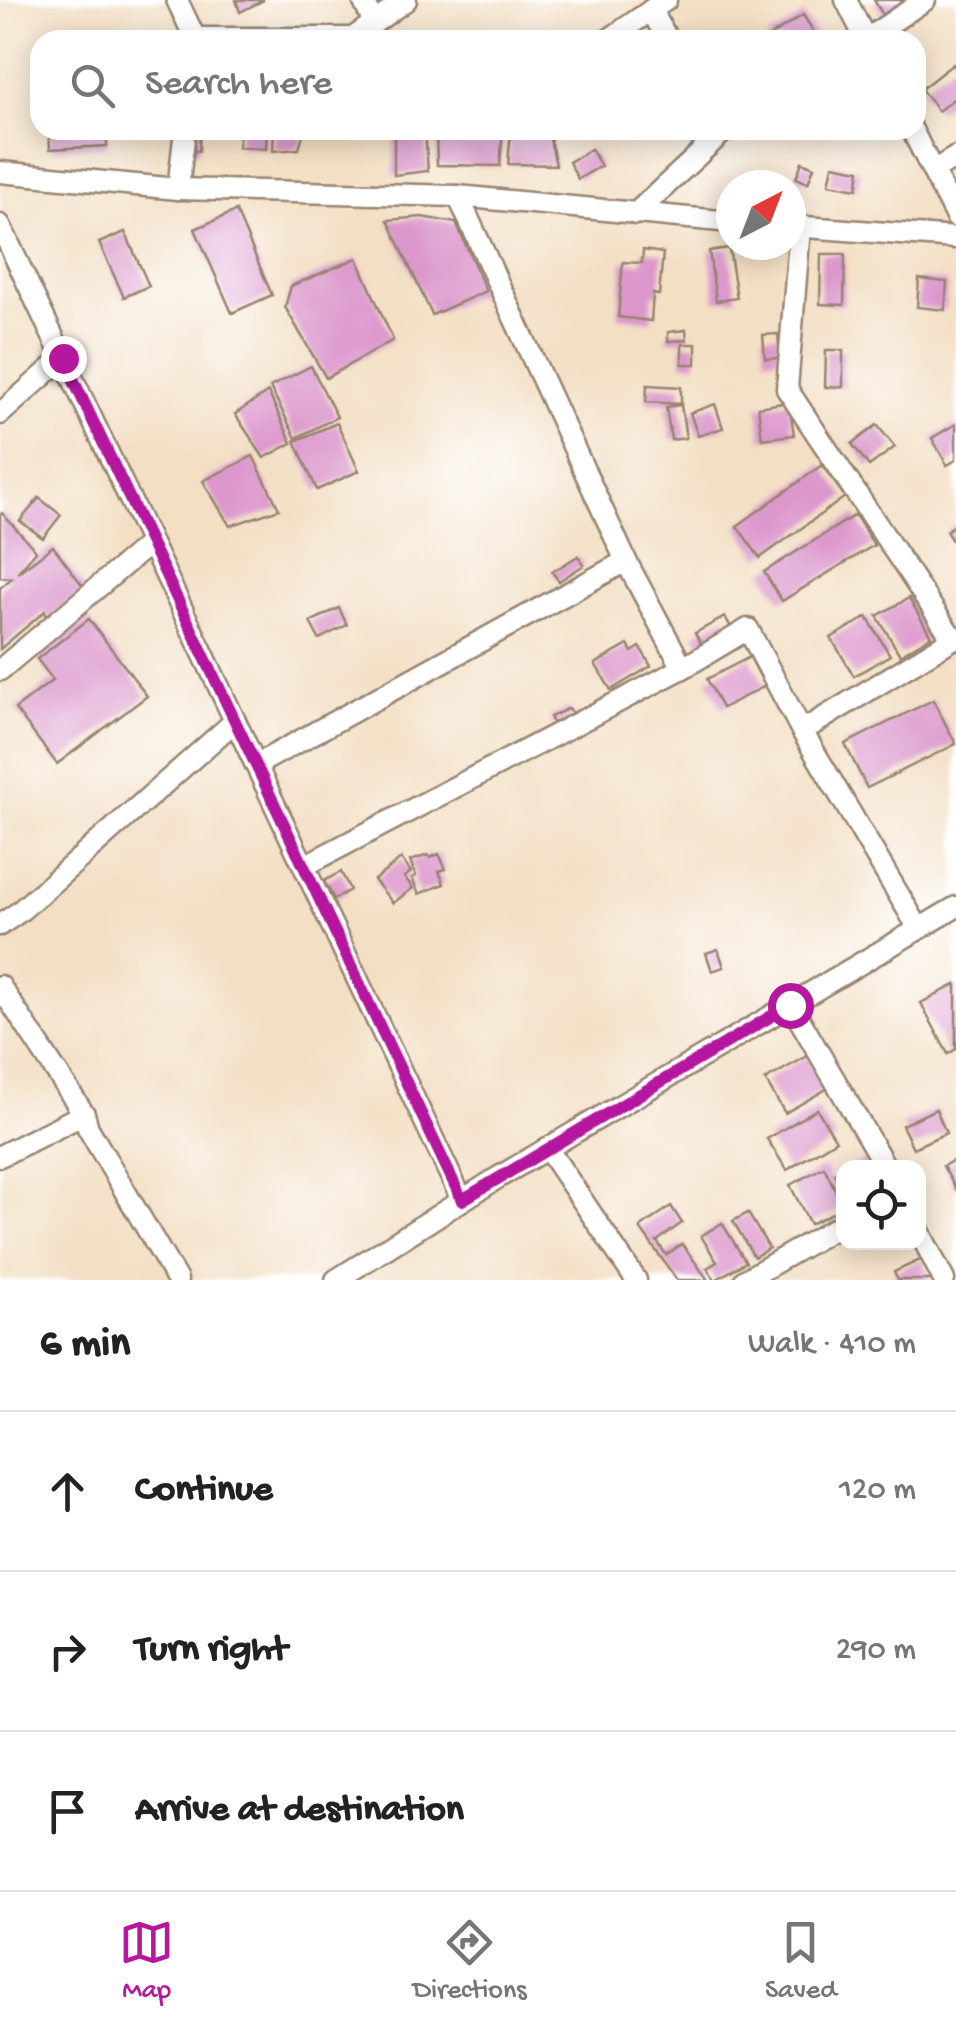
<!DOCTYPE html>
<meta charset="utf-8">
<style>
body{margin:0;font-family:"Gochi Hand",sans-serif;background:#f2f2f2;color:#222}
.controls{position:absolute;right:30px;bottom:30px;display:grid;overflow:hidden;border-radius:20px;box-shadow:0 5px 25px #0003}
.controls button{width:90px;height:90px;display:grid;place-items:center;padding:0;border:0;border-bottom:2px solid #e0e0e0;background:#fff;color:#222;font:50px sans-serif}
.compass{position:absolute;left:716px;top:170px;width:90px;height:90px;border-radius:50%;background:#fff;box-shadow:0 5px 25px #0003;rotate:42deg}
.stop{position:absolute;width:30px;height:30px;margin:-22px;border:8px solid #b5179e;border-radius:50%;background:#fff}
.stop.end{background:#b5179e;border-color:#fff;box-shadow:0 2px 10px #0008}
.list{margin:0;padding:0;list-style:none}
h2{display:flex;justify-content:space-between;align-items:center;height:130px;margin:0;padding:0 40px;font-size:42px}
h2 small{font-size:32px;font-weight:400;color:#767676}
.list li{display:grid;grid-template-columns:65px 1fr auto;gap:30px;align-items:center;box-sizing:border-box;height:160px;padding:0 40px;border-top:2px solid #e0e0e0}
.list b{display:block;font-size:38px;white-space:nowrap}
.list em{font-size:32px;font-style:normal;color:#767676}
.icon{flex:none;width:55px;height:55px;fill:none;stroke:currentColor;stroke-width:2;stroke-linecap:round;stroke-linejoin:round}
.map{position:relative;flex:none;width:956px;height:1280px;overflow:hidden}
.search{position:absolute;background:#fff;box-shadow:0 5px 25px #0003;left:30px;right:30px;top:30px;height:110px;display:flex;align-items:center;gap:25px;box-sizing:border-box;padding:0 35px;border-radius:30px;color:#767676;font-size:38px}
.sheet{height:610px;background:#fff}
nav{display:flex;justify-content:space-around;align-items:center;box-sizing:border-box;height:140px;border-top:2px solid #e0e0e0;background:#fff;font-size:28px;color:#767676}
nav a{display:grid;justify-items:center;gap:5px}
nav .on{color:#b5179e}
.map>svg:first-child{display:block}
</style>
<div class="map">
<svg width="956" height="1280" viewBox="0 0 956 1280">
<rect width="100%" height="100%" fill="#fff"/>
<filter id="ink" filterUnits="userSpaceOnUse"><feTurbulence type="fractalNoise" baseFrequency=".01" numOctaves="2"/><feDisplacementMap in="SourceGraphic" scale="20" xChannelSelector="R" yChannelSelector="G"/><feConvolveMatrix kernelMatrix="1 2 1 2 8 2 1 2 1" color-interpolation-filters="sRGB"/></filter>
<filter id="wash" filterUnits="userSpaceOnUse"><feTurbulence type="fractalNoise" baseFrequency=".0048" numOctaves="4" result="noise"/><feDisplacementMap in="SourceGraphic" scale="40" xChannelSelector="R" yChannelSelector="G"/><feGaussianBlur stdDeviation="2.25" result="paint"/><feColorMatrix in="noise" values="0 0 0 0 0 0 0 0 0 0 0 0 0 0 0 0 0 1.4 0 .05"/><feComposite in="paint" operator="in"/></filter>
<g filter="url(#wash)">
<rect width="100%" height="100%" fill="#f3dfc4"/>
<g id="blocks">
<g fill="#dc98cc">
<polygon points="236,0 264,0 240,12"/>
<polygon points="874,0 920,0 885,19"/>
<polygon points="803,15 819,40 764,40"/>
<polygon points="953,64 956,68 956,97 938,111 921,89"/>
<polygon points="49,130 107,130 107,146 50,149"/>
<polygon points="174,130 200,130 199,151 173,150"/>
<polygon points="240,130 267,130 266,149 238,147"/>
<polygon points="274,130 304,130 299,149 273,151"/>
<polygon points="394,130 425,130 428,171 394,175"/>
<polygon points="436,130 503,130 500,166 437,165"/>
<polygon points="511,130 548,130 556,165 508,164"/>
<polygon points="591,149 601,166 578,179 569,162"/>
<polygon points="802,162 814,167 808,183 796,178"/>
<polygon points="833,165 860,170 857,189 829,184"/>
<polygon points="236,211 272,295 232,313 195,229"/>
<polygon points="422,217 456,223 486,291 432,315 388,220"/>
<polygon points="125,232 149,286 124,297 99,243"/>
<polygon points="729,248 737,298 716,301 709,251"/>
<polygon points="643,250 663,253 659,295 653,294 651,321 618,317 623,262 642,263"/>
<polygon points="821,254 845,254 844,305 820,304"/>
<polygon points="357,258 393,340 326,378 285,307 291,286"/>
<polygon points="919,279 947,282 945,310 917,307"/>
<polygon points="686,330 687,340 668,341 668,332"/>
<polygon points="778,334 780,358 765,359 763,335"/>
<rect x="682" y="344" width="14" height="20"/>
<polygon points="826,350 843,350 843,387 825,387"/>
<polygon points="311,366 337,417 296,438 270,387"/>
<polygon points="647,385 681,387 681,404 646,402"/>
<polygon points="268,392 292,443 264,458 235,414"/>
<polygon points="789,402 794,435 762,439 758,407"/>
<polygon points="715,404 723,428 698,436 690,413"/>
<polygon points="681,405 686,438 671,440 666,407"/>
<polygon points="337,423 359,471 317,490 295,441"/>
<polygon points="956,424 956,460 947,465 932,438"/>
<polygon points="877,425 895,447 869,466 852,444"/>
<polygon points="253,456 279,509 230,526 203,481"/>
<polygon points="822,465 845,497 760,558 737,526"/>
<polygon points="39,498 61,515 43,538 20,521"/>
<polygon points="2,513 36,551 17,573 53,546 86,590 47,620 45,611 0,649 0,588 12,578 0,577 0,515"/>
<polygon points="855,515 874,545 782,601 764,572"/>
<polygon points="956,524 956,547 946,531"/>
<polygon points="578,556 584,565 559,581 552,572"/>
<polygon points="909,598 931,636 900,655 877,616"/>
<polygon points="339,608 347,625 319,639 310,622"/>
<polygon points="725,617 731,627 701,644 695,633"/>
<polygon points="867,617 890,655 854,676 831,638"/>
<polygon points="89,619 147,696 57,764 15,709 53,680 37,659"/>
<polygon points="628,645 632,652 640,647 651,666 611,690 595,664"/>
<polygon points="750,657 765,686 722,708 707,679"/>
<polygon points="933,700 956,744 867,788 845,744"/>
<polygon points="569,708 574,716 554,726 550,717"/>
<polygon points="439,854 446,869 439,871 444,884 419,894 412,878 416,876 410,861 428,855 430,858"/>
<polygon points="401,859 411,872 404,877 413,888 393,903 374,880"/>
<polygon points="341,872 350,890 334,899 324,881"/>
<polygon points="718,949 724,967 712,971 706,953"/>
<polygon points="956,984 956,1049 948,1054 921,1003"/>
<polygon points="811,1054 830,1087 785,1113 765,1080"/>
<polygon points="817,1109 836,1140 787,1170 767,1139"/>
<polygon points="936,1109 946,1133 913,1148 902,1125"/>
<polygon points="869,1158 873,1168 847,1168"/>
<polygon points="956,1159 956,1189 943,1166"/>
<polygon points="824,1167 844,1207 810,1224 790,1185"/>
<polygon points="844,1169 844,1195 834,1173"/>
<polygon points="671,1206 682,1223 657,1241 666,1255 682,1244 708,1280 677,1280 640,1228"/>
<polygon points="748,1213 769,1248 754,1257 733,1221"/>
<polygon points="722,1223 746,1262 715,1280 707,1268 717,1262 701,1236"/>
<polygon points="922,1259 932,1280 898,1280 894,1272"/>
</g>
</g>
</g>
<g filter="url(#ink)">
<use href="#blocks" fill-opacity="0" stroke="#978471" stroke-width="2.5"/>
<g fill="none" stroke-linecap="round" stroke-linejoin="round">
<defs>
<g id="street">
<polyline points="177,0 195,38"/>
<polyline points="363,0 374,23"/>
<polyline points="846,0 866,40"/>
<polyline points="651,10 668,40"/>
<polyline points="195,40 195,38 353,38 406,0"/>
<polyline points="608,40 666,0"/>
<polyline points="865,40 925,0"/>
<polyline points="912,130 956,217"/>
<polyline points="933,171 956,157"/>
<polyline points="0,172 178,189 458,196 731,222"/>
<polyline points="178,189 185,130"/>
<polyline points="458,196 626,561 683,668"/>
<polyline points="635,214 725,130"/>
<polyline points="0,225 462,1200"/>
<polyline points="791,226 956,238"/>
<polyline points="800,227 787,389 953,639"/>
<polyline points="0,414 63,358"/>
<polyline points="0,670 150,543"/>
<polyline points="256,765 626,561"/>
<polyline points="304,866 683,668 748,629 802,731"/>
<polyline points="0,925 19,912 235,721"/>
<polyline points="919,929 802,731 956,637"/>
<polyline points="0,986 84,1114 88,1128 177,1280"/>
<polyline points="791,1005 886,1168"/>
<polyline points="547,1148 636,1280"/>
<polyline points="0,1156 84,1114"/>
<polyline points="918,1229 944,1280"/>
<polyline points="336,1280 499,1177 956,907"/>
<polyline points="745,1280 844,1223"/>
</g>
</defs>
<use href="#street" stroke="#978471" stroke-width="25"/>
<use href="#street" stroke="#fff" stroke-width="20"/>
</g>
</g>
<g fill="none" stroke-linecap="round" stroke-linejoin="round" filter="url(#ink)">
<polyline stroke="#b5179e" stroke-width="12" points="63,358 462,1200 790,1005"/>
</g>
</svg>
<div class="controls">
<button><svg class="icon" aria-label="locate" viewBox="0 0 24 24"><circle cx="12" cy="12" r="6"/><path d="M12 2v4M12 18v4M2 12h4M18 12h4"/></svg></button>
</div>
<svg class="compass" viewBox="-18 -18 36 36"><path d="M0-13l5 13h-10z" fill="#e53935"/><path d="M0 13l5-13h-10z" fill="#767676"/></svg>
<div class="stop" style="left:790px;top:1005px"></div>
<div class="stop end" style="left:63px;top:358px"></div>
<div class="search"><svg class="icon" aria-label="search" viewBox="0 0 24 24"><circle cx="10" cy="10" r="6"/><path d="M15 15l6 6"/></svg>Search here</div>
</div>
<section class="sheet">
<h2>6 min<small>Walk · 410 m</small></h2>
<ul class="list">
<li><svg class="icon" aria-label="ahead" viewBox="0 0 24 24"><path d="M12 20V5M6 11l6-6 6 6"/></svg><div><b>Continue</b></div><em>120 m</em></li>
<li><svg class="icon" aria-label="right" viewBox="0 0 24 24"><path d="M7 20v-9h11M14 6l5 5-5 5"/></svg><div><b>Turn right</b></div><em>290 m</em></li>
<li><svg class="icon" aria-label="arrive" viewBox="0 0 24 24"><path d="M6 21V4h12l-3 4 3 4H6"/></svg><div><b>Arrive at destination</b></div></li>
</ul>
</section>
<nav>
<a class="on"><svg class="icon" aria-label="map" viewBox="0 0 24 24"><path d="M3 6l6-2 6 2 6-2v14l-6 2-6-2-6 2zM9 4v14M15 6v14"/></svg>Map</a>
<a><svg class="icon" aria-label="directions" viewBox="0 0 24 24"><path d="M12 3l9 9-9 9-9-9zM9 14v-3h6M13 9l2 2-2 2"/></svg>Directions</a>
<a><svg class="icon" aria-label="saved" viewBox="0 0 24 24"><path d="M7 4h10v16l-5-4-5 4z"/></svg>Saved</a>
</nav>
